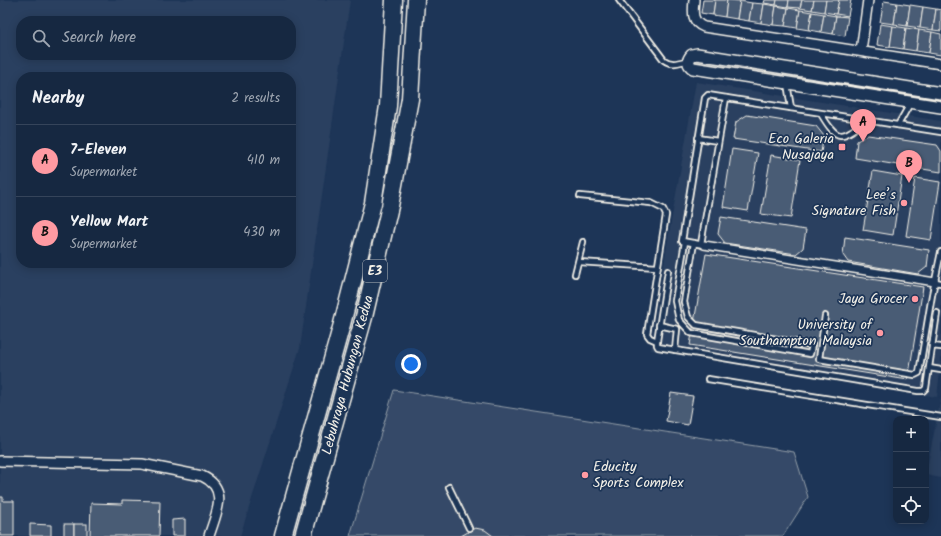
<!DOCTYPE html>
<meta charset="utf-8">
<style>
body{margin:0;font-family:Kalam,sans-serif;background:#23344c;color:#f1f3f6}
.controls{position:absolute;right:12px;bottom:12px;display:grid;overflow:hidden;border-radius:8px;box-shadow:0 2px 10px #0003}
.controls button{width:36px;height:36px;display:grid;place-items:center;padding:0;border:0;border-bottom:1px solid #35445a;background:#162841;color:#f1f3f6;font:20px sans-serif}
.you{position:absolute;left:411px;top:364px;width:14px;height:14px;margin:-10px;border:3px solid #fff;border-radius:50%;background:#1a73e8;box-shadow:0 0 0 6px #1a73e833}
.badge{display:grid;place-items:center;width:26px;height:26px;border-radius:50%;background:#ff9aa2;color:#111;font-size:13px;font-weight:700}
.pin{position:absolute;translate:-50% -33px;filter:drop-shadow(0 1px 2px #0008)}
.pin::after{content:'';position:absolute;top:21px;width:14px;height:12px;background:inherit;clip-path:polygon(0 0,100% 0,50% 100%)}
.list{margin:0;padding:0;list-style:none}
h2{display:flex;justify-content:space-between;align-items:center;height:52px;margin:0;padding:0 16px;font-size:17px}
h2 small{font-size:13px;font-weight:400;color:#9ea6b1}
.list li{display:grid;grid-template-columns:26px 1fr auto;gap:12px;align-items:center;box-sizing:border-box;height:72px;padding:0 16px;border-top:1px solid #35445a}
.list b{display:block;font-size:15px;white-space:nowrap}
.list p{margin:0;font-size:13px;white-space:nowrap;color:#9ea6b1}
.list em{font-size:13px;font-style:normal;color:#9ea6b1}
.icon{flex:none;width:22px;height:22px;fill:none;stroke:currentColor;stroke-width:2;stroke-linecap:round;stroke-linejoin:round}
.map{position:relative;flex:none;width:941px;height:536px;overflow:hidden}
.search{position:absolute;background:#162841;box-shadow:0 2px 10px #0003;left:16px;top:16px;width:280px;height:44px;display:flex;align-items:center;gap:10px;box-sizing:border-box;padding:0 14px;border-radius:16px;color:#9ea6b1;font-size:15px}
.panel{position:absolute;background:#162841;box-shadow:0 2px 10px #0003;left:16px;top:72px;width:280px;height:196px;border-radius:16px}
.map>svg:first-child{display:block}
</style>
<div class="map">
<svg width="941" height="536" viewBox="0 0 941 536">
<rect width="100%" height="100%" fill="#1d3557"/>
<filter id="ink" filterUnits="userSpaceOnUse"><feTurbulence type="fractalNoise" baseFrequency=".025" numOctaves="2"/><feDisplacementMap in="SourceGraphic" scale="8" xChannelSelector="R" yChannelSelector="G"/><feConvolveMatrix kernelMatrix="1 2 1 2 8 2 1 2 1" color-interpolation-filters="sRGB"/></filter>
<g filter="url(#ink)">
<g fill="#2a4060" fill-rule="evenodd">
<path d="M0,0H350L300,348L240,536H0ZM21,21H291V55H21ZM21,77H291V263H21Z"/>
<polygon points="696,82 941,121 941,362 937,397 651,350 667,245"/>
<polygon points="941,398 941,478 926,475 926,473"/>
</g>
<polygon fill="#354a67" stroke="#949ea8" points="394,390 794,452 808,497 783,536 350,536"/>
<g fill="#485b74" stroke="#f4f1e8">
<polygon points="703,0 715,0 713,15 701,13"/>
<polygon points="715,0 727,0 725,17 713,15"/>
<polygon points="727,0 740,1 737,19 725,17"/>
<polygon points="765,0 777,0 776,5 764,3"/>
<polygon points="777,0 789,0 788,7 776,5"/>
<polygon points="789,0 802,0 800,8 788,7"/>
<polygon points="802,0 814,0 812,10 800,8"/>
<polygon points="814,0 826,0 824,12 812,10"/>
<polygon points="826,0 839,0 836,14 824,12"/>
<polygon points="839,0 851,0 848,16 836,14"/>
<polygon points="740,1 752,3 749,21 737,19"/>
<polygon points="884,1 897,3 894,24 880,22"/>
<polygon points="752,3 764,4 761,23 749,21"/>
<polygon points="897,3 910,5 907,26 894,24"/>
<polygon points="764,4 776,6 773,25 761,23"/>
<polygon points="910,5 923,7 920,28 907,26"/>
<polygon points="776,6 788,8 785,26 773,25"/>
<polygon points="923,7 936,9 933,30 920,28"/>
<polygon points="788,8 800,10 797,28 785,26"/>
<polygon points="936,9 941,10 941,31 933,30"/>
<polygon points="800,10 812,12 809,30 797,28"/>
<polygon points="812,12 824,14 821,32 809,30"/>
<polygon points="824,14 836,16 833,34 821,32"/>
<polygon points="836,16 848,17 845,36 833,34"/>
<polygon points="880,24 893,26 890,47 877,45"/>
<polygon points="893,26 906,28 903,49 890,47"/>
<polygon points="906,28 919,30 916,51 903,49"/>
<polygon points="919,30 932,32 929,53 916,51"/>
<polygon points="932,32 941,34 941,55 929,53"/>
<polygon points="747,115 816,126 824,136 821,152 733,139 736,122"/>
<polygon points="868,135 937,145 941,151 941,172 855,158 857,141"/>
<polygon points="732,149 758,153 748,211 723,207"/>
<polygon points="771,155 800,160 791,218 761,214"/>
<polygon points="873,171 902,176 893,235 863,230"/>
<polygon points="915,178 940,182 931,240 906,236"/>
<polygon points="721,217 806,230 803,248 796,254 725,243 718,234"/>
<polygon points="845,237 929,250 927,267 918,274 848,262 843,255"/>
<polygon points="706,254 923,287 908,380 690,345"/>
<polygon points="671,393 693,396 688,425 666,421"/>
<polygon points="0,497 3,497 3,501 14,501 14,536 0,536"/>
<polygon points="122,500 160,501 159,536 90,536 91,503 122,504"/>
<polygon points="185,519 185,536 172,536 172,520"/>
<polygon points="30,524 51,525 51,536 30,536"/>
<rect x="64" y="524" width="10" height="12"/>
<rect x="74" y="524" width="13" height="12"/>
<polygon points="475,528 485,530 493,536 461,536"/>
</g>
<g fill="none" stroke-linecap="round" stroke-linejoin="round">
<defs>
<g id="service">
<path d="M619,0L664,60C672,66 680,62 689,60"/>
<polyline points="787,83 791,108"/>
<path d="M821,114C838,142 841,140 866,120"/>
<polyline points="898,125 911,102"/>
<polyline points="698,138 718,141"/>
<polyline points="580,196 651,203 663,209 666,215 647,334 650,338 657,341"/>
<polyline points="685,242 675,301 679,320 691,333 810,354 812,345 696,325 688,317 684,302 694,243"/>
<polyline points="701,244 726,98"/>
<polyline points="704,245 682,241 705,98 708,95 941,132"/>
<polyline points="579,262 657,267"/>
<polyline points="668,271 657,341 657,345 658,347 918,391 923,391 926,388 937,313"/>
<polyline points="575,274 583,242"/>
<polyline points="935,282 941,283"/>
<polyline points="825,316 819,359 915,375 919,373 932,295 941,252"/>
<polyline points="659,325 677,329 675,350"/>
<polyline points="932,346 941,347"/>
<polyline points="929,368 941,370"/>
<polyline points="708,379 941,417"/>
<polyline points="449,487 469,528"/>
</g>
<polyline id="pedestrian" points="704,245 935,282"/>
<g id="minor">
<path d="M694,0C693,11 691,22 704,27L941,64"/>
<polyline points="861,51 868,0"/>
<path d="M0,461L142,464L202,476C230,489 216,513 209,536"/>
</g>
<path id="tertiary" d="M941,93L697,54L692,55C687,60 688,65 693,68L941,107"/>
<g id="motorway">
<polyline points="283,536 342,324 373,203 388,106 394,0"/>
<polyline points="303,536 364,317 390,206 410,99 416,0"/>
</g>
</defs>
<use href="#service" stroke="#f4f1e8" stroke-width="8"/>
<use href="#pedestrian" stroke="#f4f1e8" stroke-width="10"/>
<use href="#minor" stroke="#f4f1e8" stroke-width="12"/>
<use href="#tertiary" stroke="#f4f1e8" stroke-width="14"/>
<use href="#motorway" stroke="#f4f1e8" stroke-width="19"/>
<use href="#service" stroke="#1d3557" stroke-width="4.5"/>
<use href="#pedestrian" stroke="#1d3557" stroke-width="7"/>
<use href="#minor" stroke="#1d3557" stroke-width="9"/>
<use href="#tertiary" stroke="#1d3557" stroke-width="11"/>
<use href="#motorway" stroke="#1d3557" stroke-width="16"/>
</g>
</g>
<g fill="#ff9aa2" stroke="#1d3557" stroke-width="1.5">
<rect x="838" y="143" width="8" height="8" rx="2"/>
<circle cx="904" cy="203" r="4"/>
<circle cx="915" cy="299" r="4"/>
<circle cx="880" cy="333" r="4"/>
<circle cx="585" cy="475" r="4"/>
</g>
<g text-anchor="middle" dominant-baseline="central" stroke-width="3.5" stroke-linejoin="round" paint-order="stroke">
<rect fill="#1d3557" stroke="#b4b9bc" stroke-width="1" x="363" y="260" width="24" height="22" rx="3"/>
<g font-size="13" font-weight="bold" fill="#f4f1e8">
<text x="375" y="271">E3</text>
</g>
<g font-size="14" fill="#f4f1e8" stroke="#1d3557" text-anchor="end">
<text x="834" y="139">Eco Galeria<tspan x="834" dy="16">Nusajaya</tspan></text>
<text x="896" y="195">Lee’s<tspan x="896" dy="16">Signature Fish</tspan></text>
<text x="907" y="299">Jaya Grocer</text>
<text x="872" y="325">University of<tspan x="872" dy="16">Southampton Malaysia</tspan></text>
<text x="593" y="467" text-anchor="start">Educity<tspan x="593" dy="16">Sports Complex</tspan></text>
</g>
<g font-size="14" fill="#f4f1e8" stroke="#1d3557">
<text transform="translate(348 375) rotate(-75)">Lebuhraya Hubungan Kedua</text>
</g>
</g>
</svg>
<div class="controls">
<button>+</button>
<button>−</button>
<button><svg class="icon" aria-label="locate" viewBox="0 0 24 24"><circle cx="12" cy="12" r="6"/><path d="M12 2v4M12 18v4M2 12h4M18 12h4"/></svg></button>
</div>
<div class="you"></div>
<div class="pin badge" style="left:863px;top:142px">A</div>
<div class="pin badge" style="left:909px;top:183px">B</div>
<div class="search"><svg class="icon" aria-label="search" viewBox="0 0 24 24"><circle cx="10" cy="10" r="6"/><path d="M15 15l6 6"/></svg>Search here</div>
<section class="panel">
<h2>Nearby<small>2 results</small></h2>
<ul class="list">
<li><span class="badge">A</span><div><b>7-Eleven</b><p>Supermarket</p></div><em>410 m</em></li>
<li><span class="badge">B</span><div><b>Yellow Mart</b><p>Supermarket</p></div><em>430 m</em></li>
</ul>
</section>
</div>
